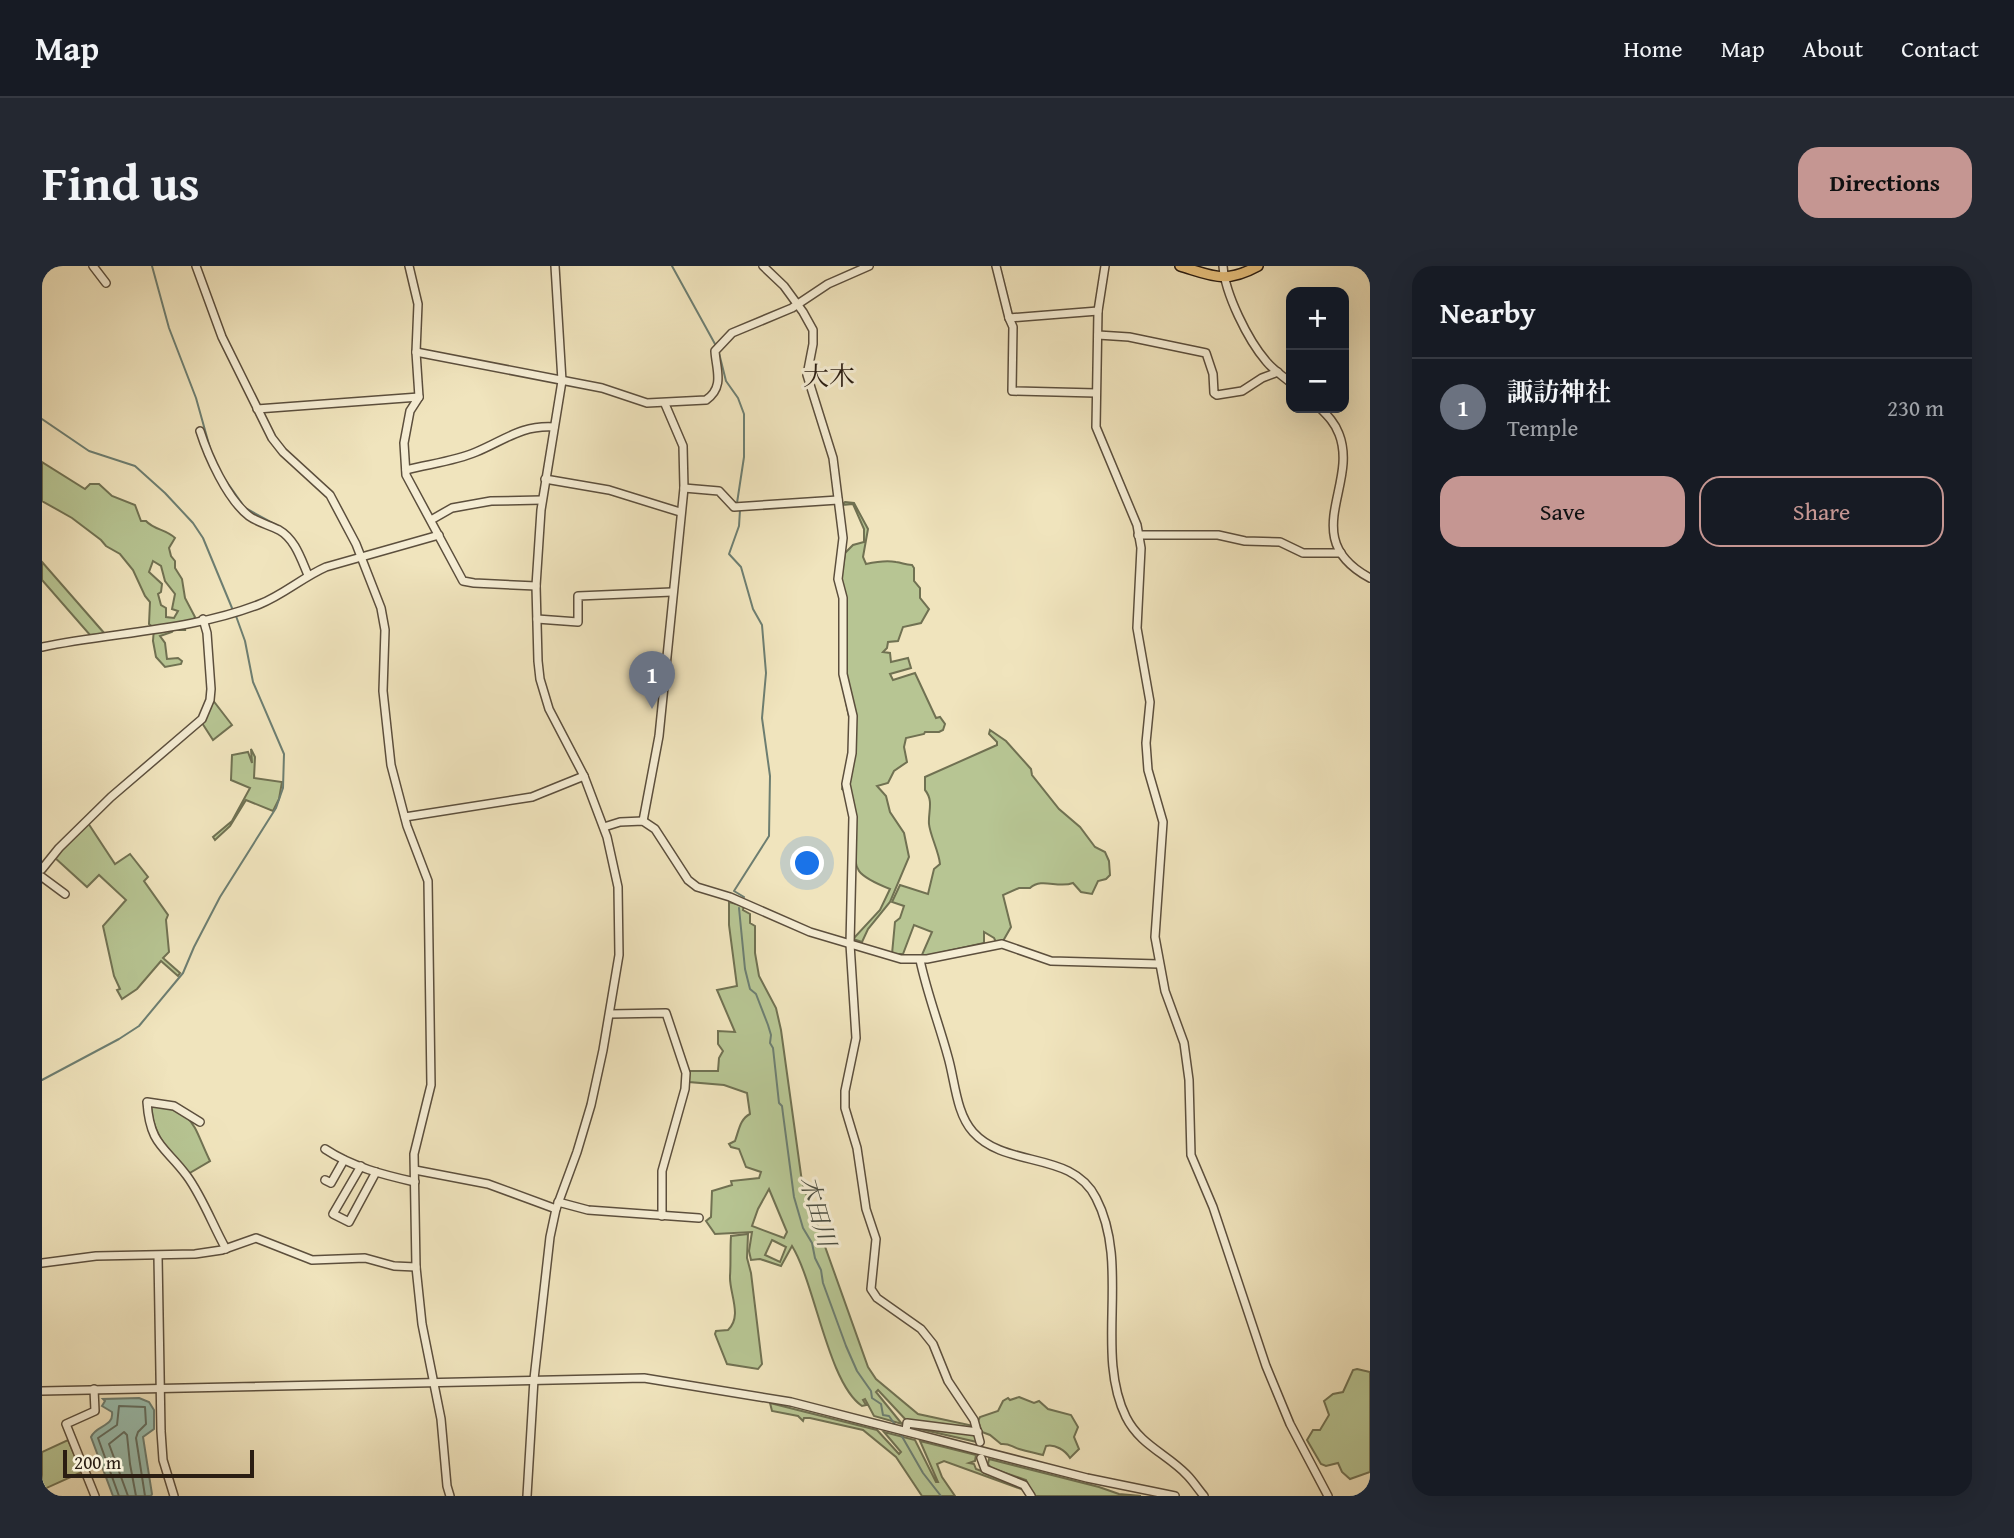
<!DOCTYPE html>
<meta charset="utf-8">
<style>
body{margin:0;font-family:"Gentium Book Plus","Noto Serif JP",serif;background:#242831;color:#f1f3f6}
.controls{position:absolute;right:21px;top:21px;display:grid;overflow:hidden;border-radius:14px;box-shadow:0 7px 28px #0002}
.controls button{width:63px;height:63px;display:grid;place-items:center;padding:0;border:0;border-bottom:2px solid #363941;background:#171b24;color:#f1f3f6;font:35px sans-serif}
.scale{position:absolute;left:21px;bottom:18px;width:191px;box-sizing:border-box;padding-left:7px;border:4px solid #2a1d12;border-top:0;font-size:19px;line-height:24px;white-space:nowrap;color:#2a1d12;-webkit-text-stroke:5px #f5edd4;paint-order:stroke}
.you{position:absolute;left:766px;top:598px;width:24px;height:24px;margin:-18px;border:5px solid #fff;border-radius:50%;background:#1a73e8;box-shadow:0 0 0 10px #1a73e833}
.badge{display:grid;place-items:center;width:46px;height:46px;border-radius:50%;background:#c59692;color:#fff;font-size:23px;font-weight:700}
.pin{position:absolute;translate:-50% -58px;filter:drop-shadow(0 2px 4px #0008)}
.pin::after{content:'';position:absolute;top:37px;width:24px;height:21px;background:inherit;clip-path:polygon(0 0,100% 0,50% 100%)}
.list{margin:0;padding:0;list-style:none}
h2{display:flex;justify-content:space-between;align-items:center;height:91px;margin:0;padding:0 28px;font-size:30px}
h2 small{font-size:23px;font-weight:400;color:#9ea1a6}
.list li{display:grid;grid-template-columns:46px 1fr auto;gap:21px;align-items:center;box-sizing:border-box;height:98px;padding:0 28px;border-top:2px solid #363941}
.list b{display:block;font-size:26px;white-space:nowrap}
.list p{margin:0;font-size:23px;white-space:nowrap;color:#9ea1a6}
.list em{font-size:23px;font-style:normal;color:#9ea1a6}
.actions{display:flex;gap:14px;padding:21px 28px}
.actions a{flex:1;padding:16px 0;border:2px solid #c59692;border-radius:21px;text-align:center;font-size:24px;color:#c59692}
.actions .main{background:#c59692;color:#111}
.map{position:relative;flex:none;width:1328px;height:1230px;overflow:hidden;border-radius:21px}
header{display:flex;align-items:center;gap:42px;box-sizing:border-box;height:98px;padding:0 35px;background:#171b24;border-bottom:2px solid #363941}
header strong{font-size:33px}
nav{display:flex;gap:38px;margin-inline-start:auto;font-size:24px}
.intro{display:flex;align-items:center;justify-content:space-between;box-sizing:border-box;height:168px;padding:0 42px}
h1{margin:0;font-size:49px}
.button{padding:18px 32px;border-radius:21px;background:#c59692;color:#111;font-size:24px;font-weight:700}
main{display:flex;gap:42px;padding:0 42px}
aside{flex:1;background:#171b24;border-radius:21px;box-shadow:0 7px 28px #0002}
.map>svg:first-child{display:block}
</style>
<header>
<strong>Map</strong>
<nav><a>Home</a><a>Map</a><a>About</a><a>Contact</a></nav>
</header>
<div class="intro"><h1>Find us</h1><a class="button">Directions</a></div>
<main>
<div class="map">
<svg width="1328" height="1230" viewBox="0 0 1328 1230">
<rect width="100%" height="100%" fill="#f0e4bd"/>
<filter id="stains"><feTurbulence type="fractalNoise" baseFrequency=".00286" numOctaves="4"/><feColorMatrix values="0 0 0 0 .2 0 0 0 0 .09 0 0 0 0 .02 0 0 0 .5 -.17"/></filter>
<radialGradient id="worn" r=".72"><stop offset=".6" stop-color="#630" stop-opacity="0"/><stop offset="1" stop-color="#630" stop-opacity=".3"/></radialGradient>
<g fill="#b7c593" stroke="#707152" stroke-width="2" fill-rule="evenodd">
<path d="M0,196L43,223L48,218H57L70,230L93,239L99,255H104C112,264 124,263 133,272L127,282L129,290L133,295V302L140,313L143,332L153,351L151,355L142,359L143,364H135L133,361L130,366L118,370L123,377L125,393L136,392L140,395L139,398L123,401L114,391L111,375L112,362L107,358L108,336L103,330L91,304L78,288L64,280L59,274L30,252L0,235ZM111,295L119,300L123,315L133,328L130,343L136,345L132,352L124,351V342L119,339L116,328L119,326L120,318L107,306Z"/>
<path d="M803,236L812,237L826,263L821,291L824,298C833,296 844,294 854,296C861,297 863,299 870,299L872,302V315L878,322V332L887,343L879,357L861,361L856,375L846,376L845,382L841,386L848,387L849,396L866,392L869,402L848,408L851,414L873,407L894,452L898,451L903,458L901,464L897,466H883L882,468L864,472L862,481L865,496L852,505L846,517L835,520L844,530L848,546L862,567L867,591L848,636L826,663L820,676L811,673L838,644L848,623C803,605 815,601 814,558C813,548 807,536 804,526L800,523L807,485V451L797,401L799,314L803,287L811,279L822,276V263L811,238L800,239Z"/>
<polygon points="0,296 63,368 48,369 0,314"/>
<polygon points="170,433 190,459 171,474 160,457"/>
<path d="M948,464L964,475L989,503L990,509L1017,543L1038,561L1053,581L1063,586L1067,595L1068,609L1064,613L1056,615L1050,628L1039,626L1031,617C1016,623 1000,611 988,622H977L961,629L969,661L961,675L954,676L952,672L942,666V677L879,691L890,666L872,659L861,688H850L853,656L858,652L862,640L850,636L858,619L886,628L892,603L898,598C897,586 888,569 887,558C886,546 892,535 883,524V511L955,479V476L947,468Z"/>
<polygon points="209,483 213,491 212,512 240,516 237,533 231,545 204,534 188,560 173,574 171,571 190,555 208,522 189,514 190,489 206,486 210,497"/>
<polygon points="46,557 73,598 88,588 106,611 102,615 126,649 124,654 127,686 121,692 138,707 136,710 119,695 95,723 80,733 75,724 78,723 72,710 61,660 84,634 57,609 45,621 12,591"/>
<path d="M687,636L702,640L701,644L708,648V657L713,660V687L717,710L734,742L739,764L760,916L826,1101L834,1113L876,1148L932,1160L933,1163L864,1154L836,1124L834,1126L860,1158L832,1150L823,1133L821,1134L824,1139L820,1140C786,1117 773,1017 750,980L739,1000L718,993L709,994L707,985L710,966L673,968L664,955L669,951L670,925L690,919L689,915L717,912L719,906L704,901L697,883L689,881L687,878L693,875C697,864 698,853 708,848L705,827L682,819L647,816V805H676L677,792L681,785L676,778V765L693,766L675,724L695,720L687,659ZM727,923L745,966L742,972L710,960L716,943ZM730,974L744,981L738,996L723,989Z"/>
<path d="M109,839C154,845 150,858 168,895L146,908C128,886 110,869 109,839Z"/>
<path d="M706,968L705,992L709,1007L720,1098L716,1103L685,1098L673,1068L674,1065L686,1064C701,1050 687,1027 688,1010C689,997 688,984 689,970Z"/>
<polygon points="1315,1103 1328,1106 1328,1206 1308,1213 1300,1206 1296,1197 1284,1200 1279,1198 1265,1174 1271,1164 1278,1164 1287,1149 1282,1135 1291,1128 1301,1126 1311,1104"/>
<path d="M977,1131L992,1137L997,1135L1006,1143L1029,1149L1036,1161L1032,1171L1037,1183L1028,1192C1023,1184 1013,1178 1004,1180L1001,1189C993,1187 984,1185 977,1183C969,1181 968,1177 959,1178L948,1169L940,1166L936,1155L938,1151L956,1145L961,1135L966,1132L968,1134Z"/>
<polygon points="728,1137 835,1164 857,1188 859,1186 842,1166 873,1174 894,1216 896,1216 878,1175 934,1189 933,1195 927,1197 932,1198 934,1203 979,1220 982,1224 902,1195 895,1198 900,1211 913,1230 880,1230 854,1191 821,1164 768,1152 762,1152 761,1155 756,1150 730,1145"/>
<polygon points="869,1161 932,1168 935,1176"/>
<polygon points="26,1174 40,1206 0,1224 0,1186"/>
<polygon points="947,1193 1057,1221 1077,1228 1099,1230 991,1230 984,1214 949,1202 946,1198"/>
</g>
<path fill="#9abfb0" stroke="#6d7e71" stroke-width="2" d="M97,1132L107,1136L112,1144V1163L101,1171L110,1228L109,1230H71L49,1171C54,1159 72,1161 70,1146L60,1140L63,1135L61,1133Z"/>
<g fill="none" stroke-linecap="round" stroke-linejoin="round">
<g stroke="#626e61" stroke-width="2">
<polyline points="77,1230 56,1172 75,1159 77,1140 103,1141 104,1158 96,1166 94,1172 103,1230"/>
<polyline points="86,1230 67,1178 82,1166 85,1169 88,1198 94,1230"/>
</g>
<g stroke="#6d7e71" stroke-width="2">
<polyline points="110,0 127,62 154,132 168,182"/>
<polyline points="630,0 673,78"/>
<polyline points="677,87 684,115 696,132 702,148 702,191 695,237"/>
<polyline points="0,153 47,185 93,200 123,227 151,257 161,272 190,342"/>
<polyline points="182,212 201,239"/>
<polyline points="205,243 234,259"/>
<polyline points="698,244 697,260 687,288 699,301 711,343 720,359 724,407 720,452 728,510 727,570 692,625 702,631"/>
<polyline points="697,642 703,703 708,723 714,728 726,759 729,769 728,777 731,782 737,837 740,840 741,848 752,931 761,962 770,977 773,992 779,1004 781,1017 804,1080 815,1105 829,1125 830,1132 839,1138 841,1149 847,1150 854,1160"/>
<polyline points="0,814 77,773 97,760 141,707 152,681 178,631 234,542 241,522 242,488 211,416 203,375 194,350"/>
<polyline points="858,1167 881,1207 899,1230"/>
</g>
<defs>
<g id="minor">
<polyline points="51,0 64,17"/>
<polyline points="154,0 180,71 230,172 241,186 288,229 314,278 339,342 343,364 341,425 349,499 365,560 386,615 389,819 372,888 374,1001 380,1058 399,1153 405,1220 408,1230"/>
<polyline points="367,0 376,38 374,86 377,131 368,145 362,177 364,209 421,315 432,317 494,320"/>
<polyline points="721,0 742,20 761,46 771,64 771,78 765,109 791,192 801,272 796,313 801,332 801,408 811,450 810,487 804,518 811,551 808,678 814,772 803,825 803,842 815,882 824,943 834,973 829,1023 835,1032 879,1063 891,1078 906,1115 932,1154 938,1176"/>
<polyline points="954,0 967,52 1056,45"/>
<polyline points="1063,0 1056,45 1054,161 1095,259 1099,282 1095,362 1108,436 1104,477 1106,504 1121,556 1113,671 1123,725 1142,777 1147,814 1149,889 1171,941 1224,1100 1248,1158 1286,1230"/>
<path d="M1181,0C1183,28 1206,74 1224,95C1231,104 1241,110 1249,117"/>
<polyline points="967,52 971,61 970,125 1054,127"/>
<polyline points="1056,69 1087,71 1164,87 1171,108 1172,127 1175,129 1200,125 1220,112 1236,106"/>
<path d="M374,86L560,122L605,137L664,134C683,121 674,103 673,85L690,67L750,42L786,18L827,0"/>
<path d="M1278,142C1286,150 1293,157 1297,168C1317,219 1255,273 1328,312"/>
<polyline points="215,143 377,131"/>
<path d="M158,165C166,190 185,233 207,250C215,256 227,259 237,264C253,273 259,293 266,309"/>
<path d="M364,204C387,198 413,195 434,186C463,174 479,159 512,161"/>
<polyline points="503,213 567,224 638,246"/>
<polyline points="642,222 677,225 692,241 796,234"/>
<polyline points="389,254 410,242 449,235 500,234"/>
<polyline points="1096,269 1176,269 1203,275 1238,276 1261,287 1299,287"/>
<polyline points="495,353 536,356 536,330 630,326"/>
<path d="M0,381C72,366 149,365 218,338C241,329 261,311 284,301L397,269"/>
<polyline points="363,551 490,531 542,510"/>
<polyline points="601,555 617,470 642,222 641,180 623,138"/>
<polyline points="562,561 578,556 601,555 613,563 646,614 655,621 688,631 768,666 859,693 885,693 960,678 1009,695 1117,698"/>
<polyline points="0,603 17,582 69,531 160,453 168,434 169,423 165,367 161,353"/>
<polyline points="0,611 23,628"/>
<path d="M878,694C885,727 897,758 906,791C913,815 914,847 931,866C964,903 1030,884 1054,932C1089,999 1052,1086 1084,1151C1098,1179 1125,1188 1145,1209C1151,1215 1156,1223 1162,1230"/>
<polyline points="568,748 624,747 644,807 643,823 620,905 620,950"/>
<path d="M158,856L132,840L105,836C108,880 123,880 145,910C161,932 171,960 184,983"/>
<path d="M283,883C310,901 342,909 373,916"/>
<polyline points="319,900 291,948 307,956 334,906"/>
<polyline points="373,904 446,918 514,943"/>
<polyline points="283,914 289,917 302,894"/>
<polyline points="516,936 546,944 657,952"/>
<polyline points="116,990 119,1165 121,1194 132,1230"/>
<polyline points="0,997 54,990 153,988 180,984 214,972 270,994 323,992 352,1000 374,1001"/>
<polyline points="52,1123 53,1145 24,1158 53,1230"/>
<polyline points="0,1125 602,1112 749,1136 1045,1212 1133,1230"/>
<polyline points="864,1165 865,1157 936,1166"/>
<polyline points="939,1192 943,1203 982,1219 989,1230"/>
<polyline points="485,1230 492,1113 508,971 514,943 535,886 549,839 561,784 577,689 576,621 565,571 542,510 507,443 498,413 496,395 494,320 499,244 520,115 513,0"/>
</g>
<path id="major" d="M1138,0C1171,10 1183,18 1216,0"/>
</defs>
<use href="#minor" stroke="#5c4f3d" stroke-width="10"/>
<use href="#major" stroke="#2a1d12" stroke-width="12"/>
<use href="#minor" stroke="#f5edd4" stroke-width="7"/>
<use href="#major" stroke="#e8c27e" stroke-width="9"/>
</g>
<g text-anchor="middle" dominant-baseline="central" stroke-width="6" stroke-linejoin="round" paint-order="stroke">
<g font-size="24" font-style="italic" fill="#4c4e41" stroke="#f5edd4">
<text transform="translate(776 945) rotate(74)">木田川</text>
</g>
<g font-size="26" fill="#2a1d12" stroke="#f5edd4">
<text x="787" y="109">大木</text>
</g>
</g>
<rect width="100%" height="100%" filter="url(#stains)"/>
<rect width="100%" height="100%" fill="url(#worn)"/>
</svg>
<div class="controls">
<button>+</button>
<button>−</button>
</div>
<div class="scale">200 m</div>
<div class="you"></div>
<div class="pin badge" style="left:610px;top:443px;background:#6b7280">1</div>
</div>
<aside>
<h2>Nearby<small></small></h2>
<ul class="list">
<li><span class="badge" style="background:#6b7280">1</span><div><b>諏訪神社</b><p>Temple</p></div><em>230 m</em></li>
</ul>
<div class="actions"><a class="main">Save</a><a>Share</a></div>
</aside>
</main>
